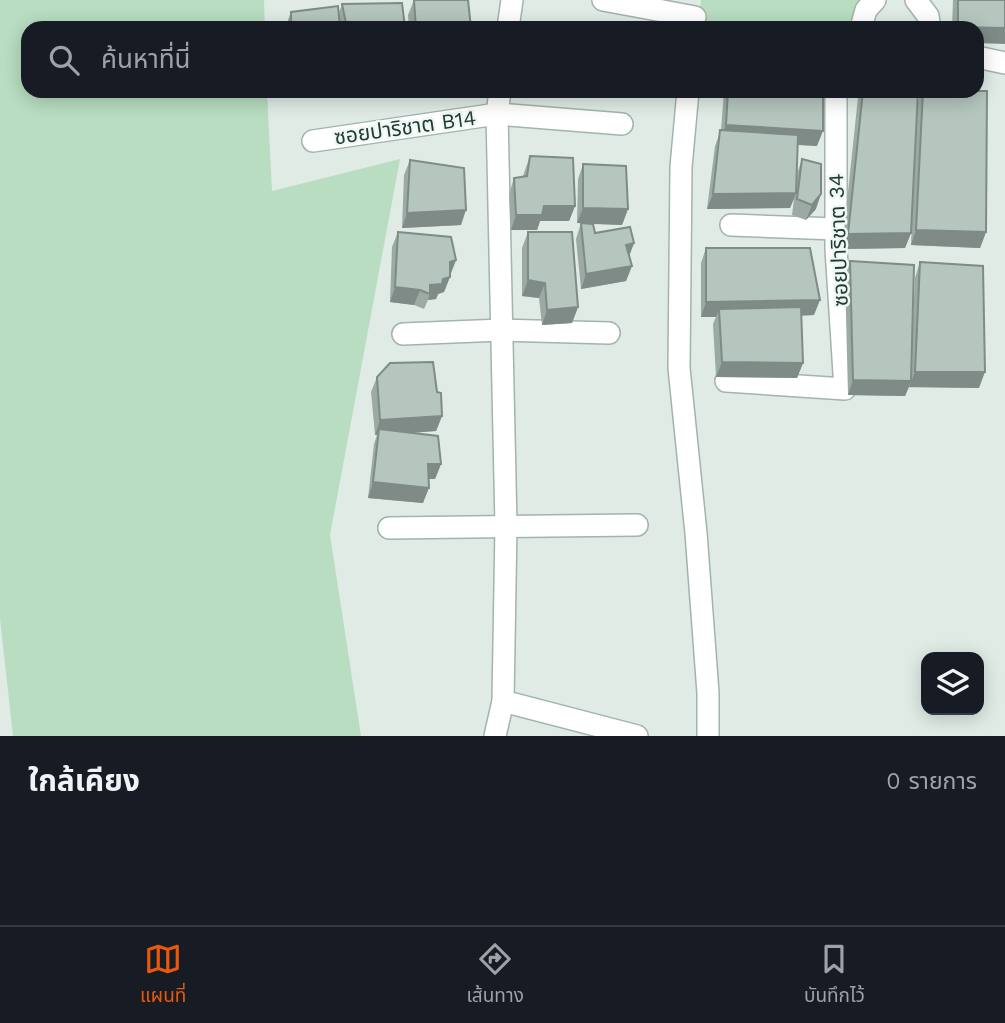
<!DOCTYPE html>
<html lang="th">
<meta charset="utf-8">
<style>
body{margin:0;font-family:"Work Sans","Noto Sans Thai",sans-serif;background:#242831;color:#f1f3f6}
.controls{position:absolute;right:21px;bottom:21px;display:grid;overflow:hidden;border-radius:14px;box-shadow:0 4px 18px #0003}
.controls button{width:63px;height:63px;display:grid;place-items:center;padding:0;border:0;border-bottom:2px solid #363941;background:#171b24;color:#f1f3f6;font:35px sans-serif}
.list{margin:0;padding:0;list-style:none}
h2{display:flex;justify-content:space-between;align-items:center;height:91px;margin:0;padding:0 28px;font-size:30px}
h2 small{font-size:23px;font-weight:400;color:#9ea1a6}
.icon{flex:none;width:38px;height:38px;fill:none;stroke:currentColor;stroke-width:2;stroke-linecap:round;stroke-linejoin:round}
.map{position:relative;flex:none;width:1005px;height:736px;overflow:hidden}
.search{position:absolute;background:#171b24;box-shadow:0 4px 18px #0003;left:21px;right:21px;top:21px;height:77px;display:flex;align-items:center;gap:18px;box-sizing:border-box;padding:0 24px;border-radius:21px;color:#9ea1a6;font-size:26px}
.sheet{height:189px;background:#171b24}
nav{display:flex;justify-content:space-around;align-items:center;box-sizing:border-box;height:98px;border-top:2px solid #363941;background:#171b24;font-size:19px;color:#9ea1a6}
nav a{display:grid;justify-items:center;gap:4px}
nav .on{color:#ea580c}
.map>svg:first-child{display:block}
</style>
<div class="map">
<svg width="1005" height="736" viewBox="0 0 1005 736">
<rect width="100%" height="100%" fill="#e0ebe6"/>
<g fill="#b8ddc1">
<polygon points="0,0 264,0 265,28 28,28 28,91 267,91 272,191 400,159 330,535 361,736 13,736 0,619"/>
<polygon points="701,0 869,0 857,28 698,28"/>
</g>
<g fill="none" stroke-linecap="round" stroke-linejoin="round">
<defs>
<g id="street">
<polyline points="603,0 695,17"/>
<polyline points="916,0 928,16 930,28"/>
<polyline points="508,28 512,0"/>
<polyline points="861,28 866,10 875,0"/>
<polyline points="977,57 1005,63"/>
<polyline points="688,91 681,167 679,368 696,533 708,693 708,736"/>
<polyline points="313,141 497,114 622,124"/>
<polyline points="731,225 835,229"/>
<polyline points="403,334 502,330 609,333"/>
<polyline points="726,381 845,389 836,249 836,91"/>
<polyline points="389,528 637,525"/>
<polyline points="503,701 637,736"/>
<polyline points="495,736 503,701 506,526 497,114 500,91"/>
</g>
</defs>
<use href="#street" stroke="#a3b3ad" stroke-width="24"/>
<use href="#street" stroke="#fff" stroke-width="21"/>
</g>
<g fill="#9caaa4">
<polygon points="414,0 471,28 409,28 408,15"/>
<polygon points="953,0 1005,0 977,28 952,28"/>
<polygon points="342,4 405,28 285,28 291,12 339,13"/>
<polygon points="724,91 823,91 817,146 798,145 797,174 802,159 816,209 806,220 792,215 794,199 790,208 707,209 715,146 721,130"/>
<polygon points="860,91 918,91 911,233 905,248 842,249 858,97"/>
<polygon points="922,91 977,91 986,232 980,248 911,245 917,104"/>
<polygon points="530,156 575,206 569,221 540,221 537,230 511,230 509,194 514,178 523,176"/>
<polygon points="410,160 461,225 402,228 404,175"/>
<polygon points="583,164 628,209 622,225 593,224 595,233 634,243 629,256 632,266 626,281 581,289 576,239 581,223 577,223 578,179"/>
<polygon points="398,232 456,260 444,292 438,294 436,299 428,300 424,309 414,305 390,302 392,247"/>
<polygon points="528,232 578,307 572,323 542,325 539,298 522,296 522,248"/>
<polygon points="706,248 814,315 801,316 803,363 797,378 716,377 713,324 716,317 701,317 701,263"/>
<polygon points="850,261 913,322 915,278 920,262 979,388 909,387 910,385 905,396 848,395 845,276"/>
<polygon points="377,377 437,392 442,416 436,431 411,433 441,464 435,479 429,479 423,503 368,498 374,444 377,435 375,435 371,392"/>
</g>
<g fill="#7f8b86">
<polygon points="958,27 1005,28 1005,44 977,43 977,28"/>
<polygon points="726,125 823,131 817,146 720,140"/>
<polygon points="796,193 790,208 707,209 713,194"/>
<polygon points="821,194 816,209 806,220 812,205"/>
<polygon points="544,206 575,206 569,221 540,221 537,230 511,230 516,215"/>
<polygon points="583,208 628,209 622,225 577,223"/>
<polygon points="466,210 461,225 402,228 407,213"/>
<polygon points="916,230 986,232 980,248 911,245"/>
<polygon points="911,233 905,248 842,249 848,234"/>
<polygon points="634,243 628,259 626,245"/>
<polygon points="456,260 450,275 444,277 450,262"/>
<polygon points="632,266 626,281 581,289 586,274"/>
<polygon points="450,277 444,292 438,294 436,299 428,300 430,294 430,285"/>
<polygon points="528,280 545,283 539,298 522,296"/>
<polygon points="395,287 420,290 414,305 390,302"/>
<polygon points="820,300 814,315 719,317 719,309 716,317 701,317 706,302"/>
<polygon points="578,307 572,323 542,325 547,310"/>
<polygon points="722,362 803,363 797,378 716,377"/>
<polygon points="915,372 985,372 979,388 909,387"/>
<polygon points="853,380 911,381 905,396 848,395"/>
<polygon points="442,416 436,431 379,435 379,429 377,435 375,435 380,420"/>
<polygon points="428,464 441,464 435,479 423,479"/>
<polygon points="373,482 429,488 423,503 368,498"/>
</g>
<g fill="#b5c6bf" stroke="#7f8b86" stroke-width="2">
<polygon points="414,0 468,0 471,28 416,28"/>
<polygon points="958,0 1005,0 1005,28 958,27"/>
<polygon points="402,3 405,28 347,28 342,4"/>
<polygon points="338,6 340,28 291,28 291,12"/>
<polygon points="728,91 823,91 823,131 726,125"/>
<polygon points="863,91 918,91 911,233 848,234"/>
<polygon points="923,91 987,91 986,232 916,230"/>
<polygon points="720,130 798,135 796,193 713,194"/>
<polygon points="530,156 573,158 575,206 544,206 542,215 516,215 514,178 527,176"/>
<polygon points="802,159 821,164 821,194 812,205 797,199"/>
<polygon points="410,160 464,168 466,210 407,213"/>
<polygon points="583,164 626,166 628,209 583,208"/>
<polygon points="581,223 593,224 595,233 630,227 634,243 626,245 632,266 586,274"/>
<polygon points="398,232 451,237 456,260 450,262 450,277 443,279 442,284 430,285 430,294 420,290 395,287"/>
<polygon points="528,232 572,232 578,307 547,310 545,283 528,280"/>
<polygon points="706,248 810,248 820,300 706,302"/>
<polygon points="850,261 914,265 911,381 853,380"/>
<polygon points="920,262 983,266 985,372 915,372"/>
<polygon points="801,307 803,363 722,362 719,309"/>
<polygon points="433,362 437,392 441,393 442,416 380,420 377,377 390,363"/>
<polygon points="379,429 438,436 441,464 428,464 429,488 373,482"/>
</g>
<g text-anchor="middle" dominant-baseline="central" stroke-width="5" stroke-linejoin="round" paint-order="stroke">
<g font-size="21" fill="#203c34" stroke="#f0f8f4">
<text transform="translate(405 127) rotate(-8)">ซอยปาริชาต B14</text>
<text transform="translate(838 240) rotate(-92)">ซอยปาริชาต 34</text>
</g>
</g>
</svg>
<div class="controls">
<button><svg class="icon" aria-label="layers" viewBox="0 0 24 24"><path d="M12 4l9 5-9 5-9-5zM3 14l9 5 9-5"/></svg></button>
</div>
<div class="search"><svg class="icon" aria-label="search" viewBox="0 0 24 24"><circle cx="10" cy="10" r="6"/><path d="M15 15l6 6"/></svg>ค้นหาที่นี่</div>
</div>
<section class="sheet">
<h2>ใกล้เคียง<small>0 รายการ</small></h2>
<ul class="list">
</ul>
</section>
<nav>
<a class="on"><svg class="icon" aria-label="map" viewBox="0 0 24 24"><path d="M3 6l6-2 6 2 6-2v14l-6 2-6-2-6 2zM9 4v14M15 6v14"/></svg>แผนที่</a>
<a><svg class="icon" aria-label="directions" viewBox="0 0 24 24"><path d="M12 3l9 9-9 9-9-9zM9 14v-3h6M13 9l2 2-2 2"/></svg>เส้นทาง</a>
<a><svg class="icon" aria-label="saved" viewBox="0 0 24 24"><path d="M7 4h10v16l-5-4-5 4z"/></svg>บันทึกไว้</a>
</nav>
